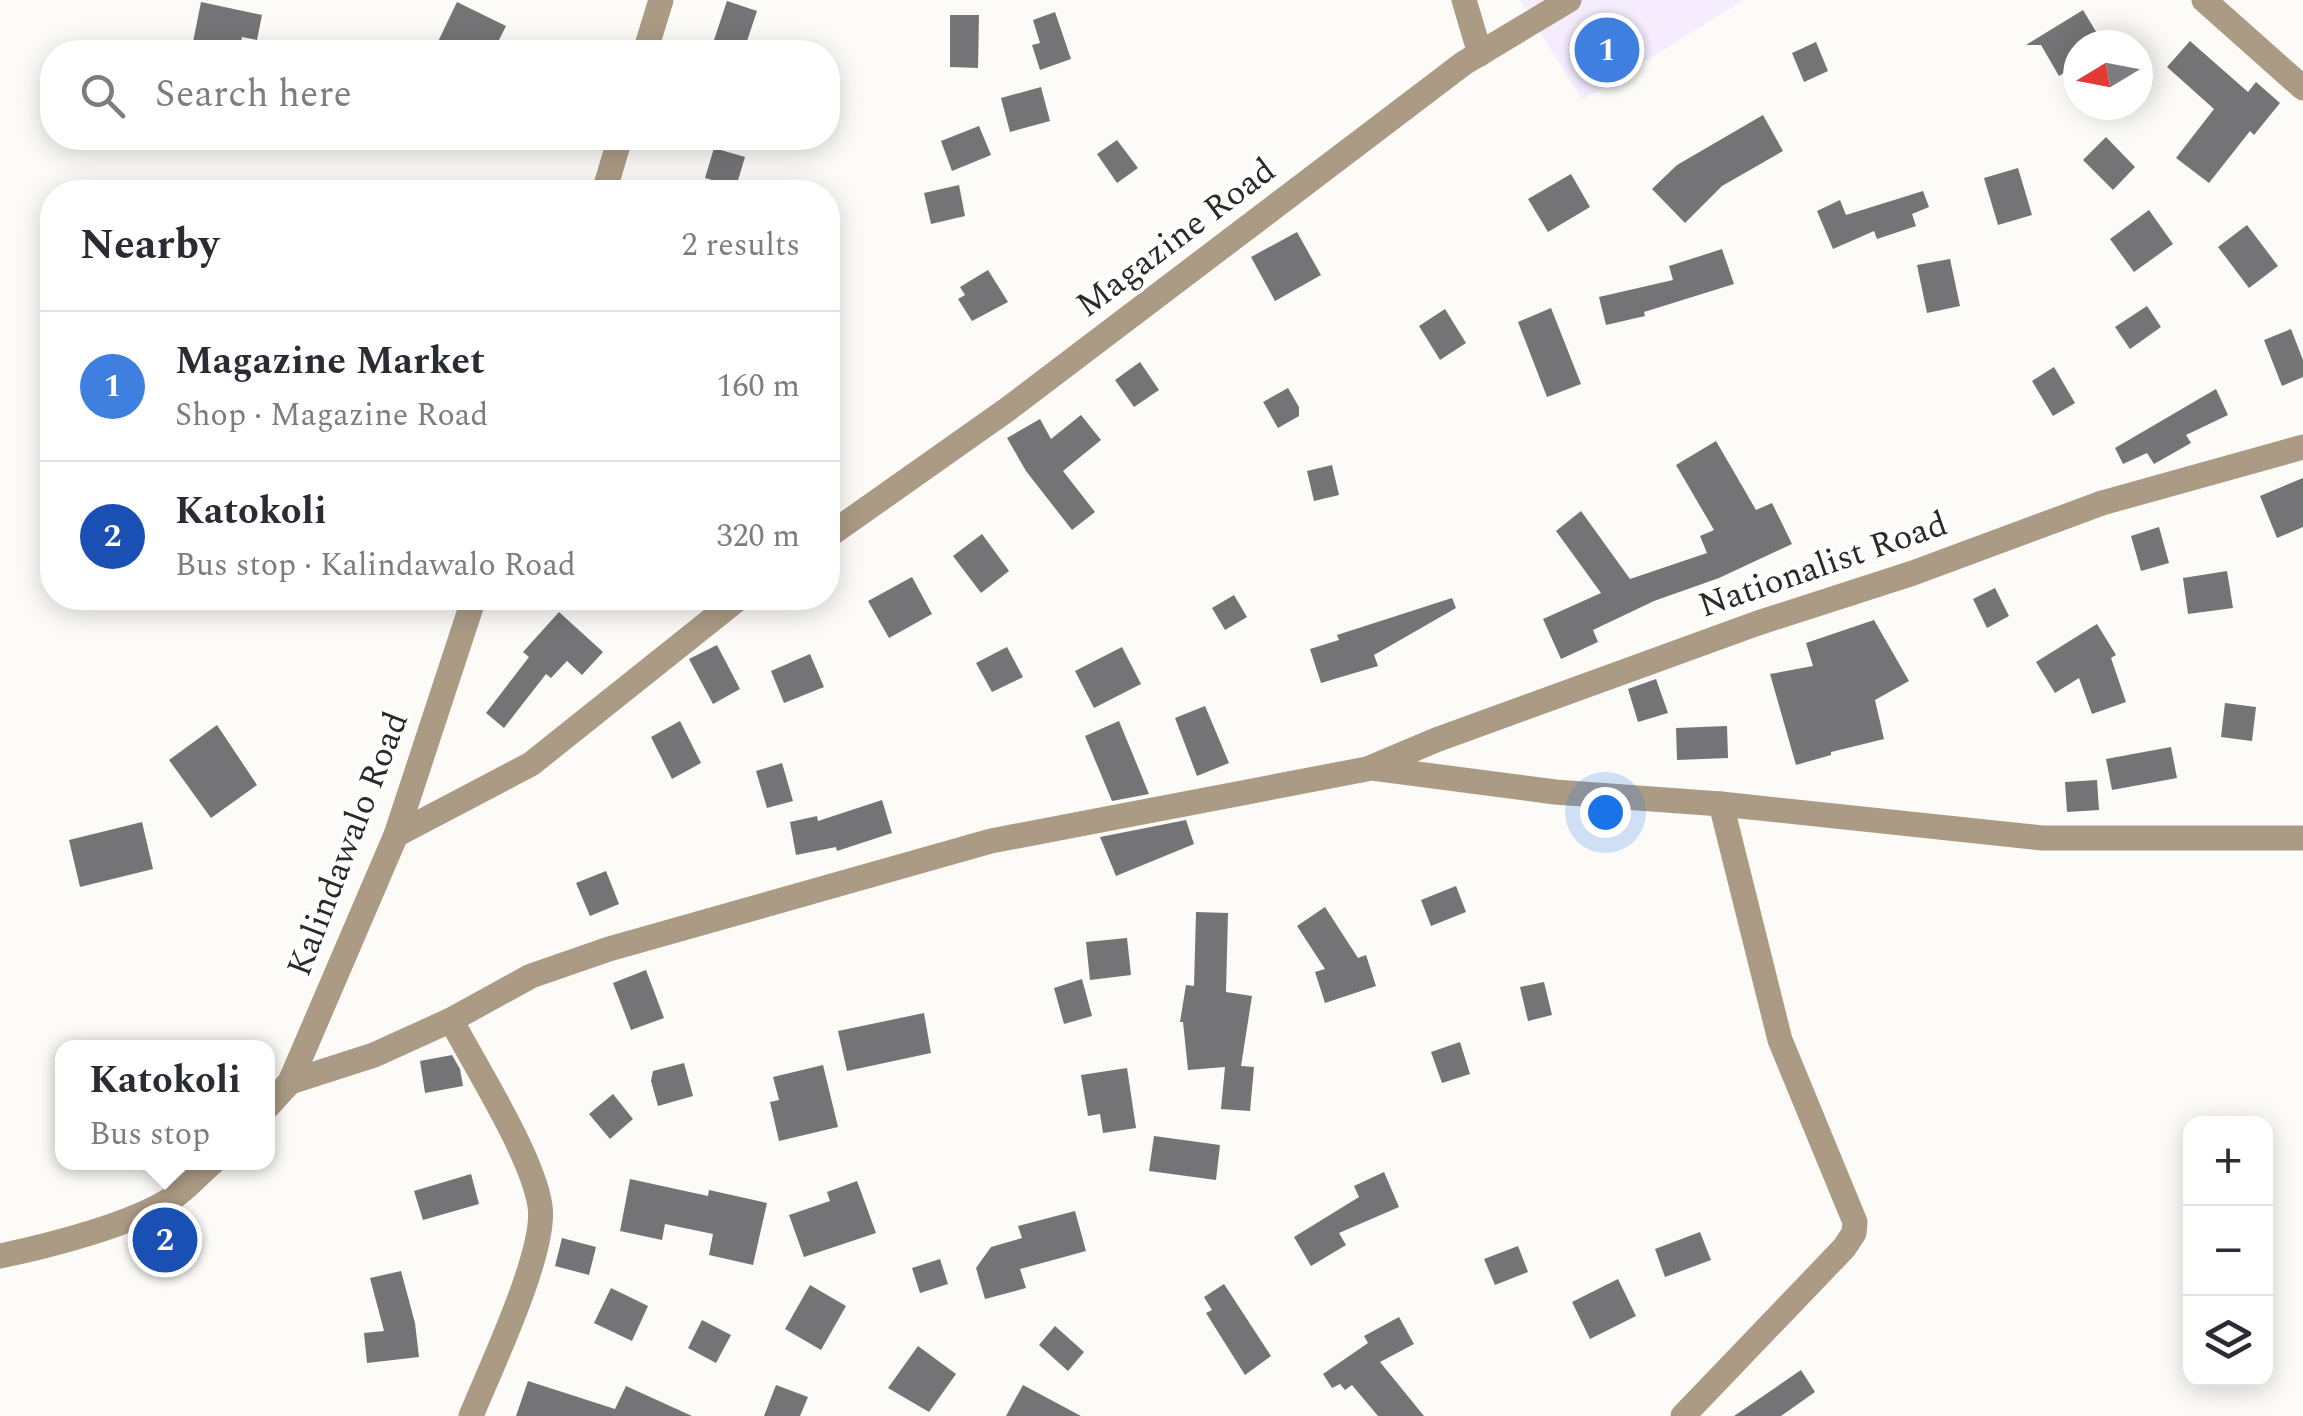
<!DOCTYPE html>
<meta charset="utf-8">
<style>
body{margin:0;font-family:Spectral,serif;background:#f7f7f7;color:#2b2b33}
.controls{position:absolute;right:30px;bottom:30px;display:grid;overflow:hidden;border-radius:20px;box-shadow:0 5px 25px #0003}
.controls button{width:90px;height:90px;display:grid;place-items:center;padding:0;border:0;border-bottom:2px solid #e1e1e2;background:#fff;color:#2b2b33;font:50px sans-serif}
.compass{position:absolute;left:2063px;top:30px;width:90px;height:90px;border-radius:50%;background:#fff;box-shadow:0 5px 25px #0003;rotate:260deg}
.you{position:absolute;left:1605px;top:812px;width:35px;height:35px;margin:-25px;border:8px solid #fff;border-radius:50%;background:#1a73e8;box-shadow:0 0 0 15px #1a73e833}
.badge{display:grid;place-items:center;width:65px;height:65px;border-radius:50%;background:#206975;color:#fff;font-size:32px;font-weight:700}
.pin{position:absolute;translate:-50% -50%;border:5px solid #fff;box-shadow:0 2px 10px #0006}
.popup{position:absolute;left:55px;top:1040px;width:220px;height:130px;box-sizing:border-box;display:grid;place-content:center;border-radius:20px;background:#fff;filter:drop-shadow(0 2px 8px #0005);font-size:32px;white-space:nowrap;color:#7c7c81}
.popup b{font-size:38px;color:#2b2b33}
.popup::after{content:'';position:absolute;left:50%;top:100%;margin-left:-20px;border:20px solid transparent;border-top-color:#fff}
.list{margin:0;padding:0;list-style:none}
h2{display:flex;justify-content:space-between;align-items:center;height:130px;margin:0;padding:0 40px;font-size:42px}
h2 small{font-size:32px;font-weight:400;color:#7c7c81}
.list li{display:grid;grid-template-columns:65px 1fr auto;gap:30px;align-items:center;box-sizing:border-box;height:150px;padding:0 40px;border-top:2px solid #e1e1e2}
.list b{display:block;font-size:38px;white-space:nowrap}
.list p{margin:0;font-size:32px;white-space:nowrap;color:#7c7c81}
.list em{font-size:32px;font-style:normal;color:#7c7c81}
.icon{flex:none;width:55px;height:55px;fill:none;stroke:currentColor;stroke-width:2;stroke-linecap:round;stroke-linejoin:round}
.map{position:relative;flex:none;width:2303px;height:1416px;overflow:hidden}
.search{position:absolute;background:#fff;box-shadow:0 5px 25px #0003;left:40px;top:40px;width:800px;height:110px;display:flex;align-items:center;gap:25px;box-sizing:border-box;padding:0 35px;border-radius:40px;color:#7c7c81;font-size:38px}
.panel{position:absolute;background:#fff;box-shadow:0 5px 25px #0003;left:40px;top:180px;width:800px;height:430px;border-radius:40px}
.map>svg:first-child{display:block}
</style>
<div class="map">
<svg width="2303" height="1416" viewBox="0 0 2303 1416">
<rect width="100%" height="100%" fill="#fdfbf8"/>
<polygon fill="#f5edfe" points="1520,0 1744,0 1582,100"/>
<g fill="#747477">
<polygon points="727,1 757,11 744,50 714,40"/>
<polygon points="201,2 262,15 257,40 242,37 239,52 191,52"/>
<polygon points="457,2 506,26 493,52 433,52"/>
<polygon points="2083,10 2104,45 2078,45 2078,64 2059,76 2041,45 2026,45"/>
<polygon points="1055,12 1071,59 1040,70 1032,45 1040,43 1033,20"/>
<polygon points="950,15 979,15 978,68 950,67"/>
<polygon points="2190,41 2248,92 2256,82 2280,103 2254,135 2250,131 2209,183 2176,158 2214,109 2167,67"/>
<polygon points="1816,42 1828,71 1804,82 1792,53"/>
<polygon points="1041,87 1050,121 1010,132 1001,98"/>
<polygon points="1763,115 1783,151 1722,186 1685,223 1652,189 1677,165"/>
<polygon points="979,126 991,155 952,171 941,141"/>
<polygon points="2106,137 2135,167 2113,190 2083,160"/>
<polygon points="1117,140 1138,168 1117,183 1097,154"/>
<polygon points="714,148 745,157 736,187 705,178"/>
<polygon points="2018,168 2032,215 1998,225 1984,178"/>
<polygon points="1571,174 1590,207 1548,232 1528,199"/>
<polygon points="959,185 965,216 931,224 924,193"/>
<polygon points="1923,191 1929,207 1912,214 1916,226 1877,239 1874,231 1833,249 1817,211 1840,200 1846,215"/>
<polygon points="2149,210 2173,244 2134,272 2110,239"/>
<polygon points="2247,225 2278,266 2249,288 2218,247"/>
<polygon points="1297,232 1321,275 1275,301 1251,257"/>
<polygon points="1722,249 1734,284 1644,312 1645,316 1606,325 1599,297 1673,280 1669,266"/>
<polygon points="1950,259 1960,306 1927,313 1917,265"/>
<polygon points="988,270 1008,302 972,321 958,299 965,295 960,287"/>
<polygon points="2147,306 2161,327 2130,349 2115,327"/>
<polygon points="1551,308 1581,384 1547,397 1518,322"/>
<polygon points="1445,309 1466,343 1440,360 1419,326"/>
<polygon points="2291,329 2303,360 2303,377 2282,386 2264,340"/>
<polygon points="1140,362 1159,390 1134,407 1115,380"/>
<polygon points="2054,367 2075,403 2053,416 2032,381"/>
<polygon points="1288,388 1299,407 1299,416 1278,428 1263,402"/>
<polygon points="2216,389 2228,415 2186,435 2191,443 2154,464 2147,453 2123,464 2115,448"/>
<polygon points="1081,415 1101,440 1063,471 1095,512 1072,530 1026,471 1007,438 1040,419 1051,439"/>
<polygon points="1716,441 1756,510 1772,503 1792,544 1719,578 1654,601 1593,630 1598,642 1561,659 1543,619 1601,593 1556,531 1581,511 1630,579 1707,553 1700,536 1714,530 1676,465"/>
<polygon points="1332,465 1339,495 1314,501 1307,471"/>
<polygon points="2303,478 2303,527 2277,538 2260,496"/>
<polygon points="2159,527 2169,563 2141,571 2131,536"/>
<polygon points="982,534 1009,571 981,593 953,556"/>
<polygon points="2227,571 2233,608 2188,614 2183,578"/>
<polygon points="912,577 932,614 889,638 868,601"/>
<polygon points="1995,588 2009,616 1987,628 1973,599"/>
<polygon points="1234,595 1247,617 1225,630 1212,608"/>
<polygon points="1452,598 1456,608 1374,655 1378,666 1321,683 1310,649 1339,640 1337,635"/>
<polygon points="559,612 603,652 582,675 567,661 551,678 546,674 504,728 486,713 529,657 523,652"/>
<polygon points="1874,620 1909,681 1875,700 1884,739 1831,752 1831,755 1796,765 1770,674 1813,666 1806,643"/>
<polygon points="2097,624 2116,655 2111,658 2126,702 2092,714 2079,678 2055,693 2036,662"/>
<polygon points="717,645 740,689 713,704 689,659"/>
<polygon points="1007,647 1023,677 992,692 976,663"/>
<polygon points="1122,647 1141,684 1094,708 1075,671"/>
<polygon points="810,654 824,687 784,703 771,671"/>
<polygon points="1656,679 1668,713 1638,722 1628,689"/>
<polygon points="2225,703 2256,707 2252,741 2221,737"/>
<polygon points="1205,706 1229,763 1197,776 1175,718"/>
<polygon points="680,721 701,763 672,779 651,737"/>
<polygon points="1119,721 1149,794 1112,801 1085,736"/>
<polygon points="217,725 257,785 211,818 169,760"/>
<polygon points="1727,726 1728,758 1677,760 1676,728"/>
<polygon points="2171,747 2177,778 2112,790 2106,759"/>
<polygon points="782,763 793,801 767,808 756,771"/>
<polygon points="2097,780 2099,810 2067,812 2065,782"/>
<polygon points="882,800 892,833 837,851 836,847 796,855 790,822 817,816 818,821"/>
<polygon points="1186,820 1194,844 1116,876 1100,837"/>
<polygon points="142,822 153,869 80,887 69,840"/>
<polygon points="606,871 619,904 590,916 576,883"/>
<polygon points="1456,886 1466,912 1431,926 1421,900"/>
<polygon points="1325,907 1358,958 1366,955 1376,986 1325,1003 1315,972 1325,969 1297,926"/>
<polygon points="1196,912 1228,913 1226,992 1252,996 1241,1066 1254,1067 1250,1111 1221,1109 1225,1067 1188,1070 1183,1022 1180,1022 1186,985 1194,986"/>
<polygon points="1127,938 1131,975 1090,980 1086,942"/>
<polygon points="646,970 664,1018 631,1030 613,983"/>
<polygon points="1082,979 1092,1016 1064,1024 1054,988"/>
<polygon points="1544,982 1552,1015 1528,1021 1520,987"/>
<polygon points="924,1013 931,1053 847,1071 838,1031"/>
<polygon points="1460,1042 1470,1074 1442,1083 1431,1052"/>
<polygon points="452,1055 460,1069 463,1086 425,1093 420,1061"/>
<polygon points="684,1063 693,1096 658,1106 651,1081 653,1071"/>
<polygon points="823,1065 838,1127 779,1141 770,1102 779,1100 773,1077"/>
<polygon points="1127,1068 1136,1128 1103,1133 1100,1114 1088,1116 1081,1075"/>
<polygon points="613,1094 633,1119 610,1139 589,1114"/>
<polygon points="1154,1136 1220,1145 1216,1180 1149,1171"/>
<polygon points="1384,1172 1399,1207 1339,1233 1346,1245 1311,1266 1294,1237 1359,1197 1354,1186"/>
<polygon points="471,1174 479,1204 423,1220 414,1191"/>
<polygon points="630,1179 708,1196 709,1190 767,1203 753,1265 709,1255 713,1234 665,1224 662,1240 620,1231"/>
<polygon points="857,1181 876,1233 804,1257 789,1215 830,1201 827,1192"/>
<polygon points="1075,1211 1086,1251 1020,1269 1026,1288 985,1299 976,1268 991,1247 1022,1238 1018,1226"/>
<polygon points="1700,1232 1711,1260 1665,1277 1655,1249"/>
<polygon points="562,1238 596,1247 589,1275 555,1266"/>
<polygon points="1518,1246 1528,1272 1495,1285 1484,1259"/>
<polygon points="940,1259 948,1284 920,1293 912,1268"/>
<polygon points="401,1271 415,1323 419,1357 367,1363 364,1333 384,1331 370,1278"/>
<polygon points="1618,1279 1636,1316 1590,1339 1572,1302"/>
<polygon points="1224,1284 1271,1356 1245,1375 1206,1313 1212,1310 1204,1297"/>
<polygon points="810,1285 846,1306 821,1350 785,1329"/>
<polygon points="611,1288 648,1306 632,1341 594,1323"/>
<polygon points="1399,1317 1414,1344 1380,1362 1424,1416 1378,1416 1352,1385 1345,1390 1340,1384 1332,1388 1323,1374 1368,1343 1364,1336"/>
<polygon points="702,1320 731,1335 716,1363 688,1348"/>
<polygon points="1055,1326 1084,1352 1068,1371 1039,1345"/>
<polygon points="918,1346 956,1374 929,1412 888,1388"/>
<polygon points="1801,1370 1815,1392 1781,1416 1734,1416"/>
<polygon points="528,1381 615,1409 626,1386 692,1416 516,1416"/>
<polygon points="776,1385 808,1397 800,1416 764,1416"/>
<polygon points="1023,1385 1081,1416 1006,1416"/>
</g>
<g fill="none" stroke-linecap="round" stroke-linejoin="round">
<g stroke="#ab9b85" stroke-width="25">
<polyline points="1464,0 1480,54"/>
<polyline points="2204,0 2303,88"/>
<polyline points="645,52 661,0"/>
<polyline points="604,192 620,138"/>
<polyline points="828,536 1008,409 1464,63 1569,0"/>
<polyline points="1372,767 1436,740 1758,623 1913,573 2102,503 2303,447"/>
<polyline points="396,835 531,764 739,598"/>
<path d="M451,1020C476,1067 533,1157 540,1206C547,1251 490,1369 471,1416"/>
<polyline points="290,1082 374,1055 451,1020 531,976 609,949 991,841 1372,768 1555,792 1721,804 2042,838 2303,838"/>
<polyline points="268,1106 290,1082 396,835 474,598"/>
<path d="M0,1256C48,1246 131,1225 171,1199C186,1189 199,1174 213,1162"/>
<polyline points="1683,1416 1844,1248 1854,1233 1855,1222 1780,1040 1721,804"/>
</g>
</g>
<g text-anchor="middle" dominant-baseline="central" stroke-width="8" stroke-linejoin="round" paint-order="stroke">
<g font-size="35" fill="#2b2a29" stroke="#fff">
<text transform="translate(1176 238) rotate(-37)">Magazine Road</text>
<text transform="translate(1823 565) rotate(-19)">Nationalist Road</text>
<text transform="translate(348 844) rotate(-69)">Kalindawalo Road</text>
</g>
</g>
</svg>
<div class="controls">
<button>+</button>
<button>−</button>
<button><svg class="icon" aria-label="layers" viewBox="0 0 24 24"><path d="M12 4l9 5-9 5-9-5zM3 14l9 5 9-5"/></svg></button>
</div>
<svg class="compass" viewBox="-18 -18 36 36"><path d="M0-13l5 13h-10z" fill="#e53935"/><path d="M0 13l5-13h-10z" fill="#7c7c81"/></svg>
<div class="you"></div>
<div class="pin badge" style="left:1607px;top:50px;background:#3f7fe0">1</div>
<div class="pin badge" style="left:165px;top:1240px;background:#1a4fb4">2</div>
<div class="popup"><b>Katokoli</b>Bus stop</div>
<div class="search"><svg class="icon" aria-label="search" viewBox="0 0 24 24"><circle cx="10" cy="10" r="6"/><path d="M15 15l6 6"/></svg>Search here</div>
<section class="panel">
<h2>Nearby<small>2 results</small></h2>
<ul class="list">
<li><span class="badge" style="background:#3f7fe0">1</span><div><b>Magazine Market</b><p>Shop · Magazine Road</p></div><em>160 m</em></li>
<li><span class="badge" style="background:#1a4fb4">2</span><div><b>Katokoli</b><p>Bus stop · Kalindawalo Road</p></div><em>320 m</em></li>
</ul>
</section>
</div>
